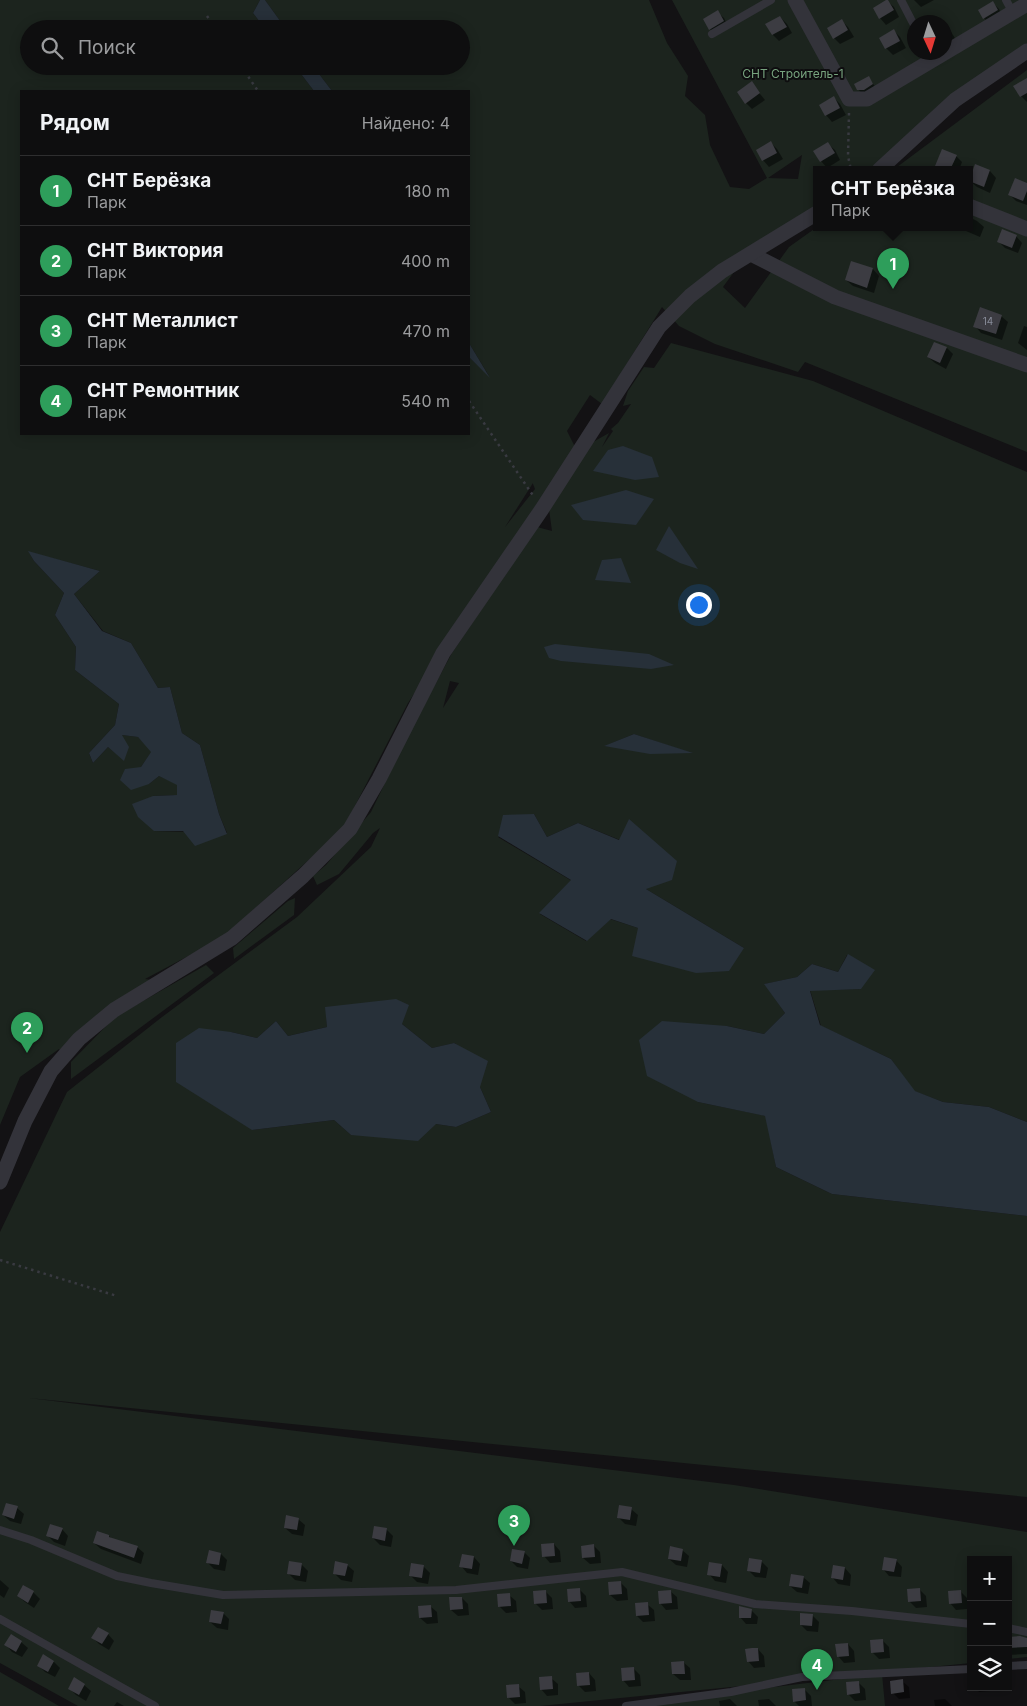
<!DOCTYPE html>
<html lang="ru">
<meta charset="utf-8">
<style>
body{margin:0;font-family:Inter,sans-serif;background:#1c1c1d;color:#f1f3f6}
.controls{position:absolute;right:15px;bottom:15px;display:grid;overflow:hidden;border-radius:0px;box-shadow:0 2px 12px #0003}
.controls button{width:45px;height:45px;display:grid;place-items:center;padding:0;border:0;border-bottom:1px solid #2e2e2f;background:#0e0e0f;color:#f1f3f6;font:25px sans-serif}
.compass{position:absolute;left:907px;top:15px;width:45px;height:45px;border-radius:50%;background:#0e0e0f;box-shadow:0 2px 12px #0003;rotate:176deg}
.you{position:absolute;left:698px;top:604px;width:18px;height:18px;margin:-12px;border:4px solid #fff;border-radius:50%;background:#1a73e8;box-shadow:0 0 0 8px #1a73e833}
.badge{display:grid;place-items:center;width:32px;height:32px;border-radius:50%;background:#ffc820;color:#fff;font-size:16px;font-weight:700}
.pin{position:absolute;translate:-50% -41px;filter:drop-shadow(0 1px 2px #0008)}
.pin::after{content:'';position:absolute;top:26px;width:18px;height:15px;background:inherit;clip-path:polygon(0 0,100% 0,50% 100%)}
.popup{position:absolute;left:813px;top:166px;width:160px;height:65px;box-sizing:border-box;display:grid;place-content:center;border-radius:0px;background:#0e0e0f;filter:drop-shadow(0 1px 4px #0005);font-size:16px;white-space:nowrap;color:#9b9c9e}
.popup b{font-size:19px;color:#f1f3f6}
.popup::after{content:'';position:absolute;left:50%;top:100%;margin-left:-10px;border:10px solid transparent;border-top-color:#0e0e0f}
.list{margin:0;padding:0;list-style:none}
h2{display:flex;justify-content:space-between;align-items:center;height:65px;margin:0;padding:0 20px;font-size:21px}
h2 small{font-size:16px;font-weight:400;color:#9b9c9e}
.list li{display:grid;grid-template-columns:32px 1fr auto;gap:15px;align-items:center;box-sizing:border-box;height:70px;padding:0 20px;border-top:1px solid #2e2e2f}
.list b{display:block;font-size:19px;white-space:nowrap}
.list p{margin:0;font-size:16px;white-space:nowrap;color:#9b9c9e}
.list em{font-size:16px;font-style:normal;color:#9b9c9e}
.icon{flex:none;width:28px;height:28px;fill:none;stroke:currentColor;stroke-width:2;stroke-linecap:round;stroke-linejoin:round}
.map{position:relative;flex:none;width:1027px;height:1706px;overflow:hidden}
.search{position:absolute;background:#0e0e0f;box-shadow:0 2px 12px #0003;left:20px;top:20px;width:450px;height:55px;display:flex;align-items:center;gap:12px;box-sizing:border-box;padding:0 18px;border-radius:28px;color:#9b9c9e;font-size:19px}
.panel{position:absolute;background:#0e0e0f;box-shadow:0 2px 12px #0003;left:20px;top:90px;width:450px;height:345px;border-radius:0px}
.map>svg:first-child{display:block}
</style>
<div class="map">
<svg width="1027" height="1706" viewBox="0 0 1027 1706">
<rect width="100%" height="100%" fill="#131214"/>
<g fill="#1c241e" fill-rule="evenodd">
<path d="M0,0H260L253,13L265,29H29V66H295L314,91H21V434H469V357L489,376L469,343V91H332L313,66H461V29H286L265,0H649L667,43L688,76L685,96L705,115L710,145L730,187L749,189L767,178L672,0H1027V47L874,170H817V209L750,250L723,287L745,308L789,247L817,227L969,228V170H893L1027,70V452L805,362L798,372L715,344L679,326L662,307L602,404L590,395L567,431L576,449L408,703L343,829L222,938L145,979L152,980L62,1053L59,1049L20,1077L0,1125ZM914,22H944V52H914ZM802,155L798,179L768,178ZM533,484L535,489L505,527L533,483ZM29,552L100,571L74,594L103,631L131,643L158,688L170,687L182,733L200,745L219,814L227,833L154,831L153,796L177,795V784L159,776L149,784L141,767L152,751L138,737L122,735L124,760L108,747L93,763L89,753L115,725L119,704L75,670L76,647L55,615L64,593L34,561Z"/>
<path d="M671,343L813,381L1027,472V1122L989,1107L943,1102L914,1091L891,1059L821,1026L810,990L861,989L847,955L838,972L812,964L797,977L765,984L785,1013L764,1034L727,1026L698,1102L766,1116L776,1167L832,1194L1027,1216V1497L29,1398L734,1485L1027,1532V1657L1008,1659V1560H971V1663L540,1706H78L0,1663V1232L67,1092L162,1017L297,917L371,847L380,828L373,833L339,874L317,885L313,876L326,865L371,812L411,729L452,653L537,527L552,531L549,509L593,442L609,433L602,447L613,431L611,429L618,423L631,404L623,406L628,391L644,367L654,368ZM450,681L459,683L443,708ZM634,734L691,753L605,746ZM534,814L547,837L578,823L620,840L629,820L646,889L744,948L638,928L610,919L586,941L540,914L572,881L498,837ZM326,1007L402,1024L432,1048L455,1043L480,1087L491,1112L456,1127L436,1124L351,1135L334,1120L252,1130L231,1032L257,1038L276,1021L288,1036L327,1027Z"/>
<polygon points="295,898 294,915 234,959 233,948 288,901"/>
<polygon points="206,965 214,973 71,1079 71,1062 115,1017"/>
<polygon points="0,1672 59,1706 0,1706"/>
<polygon points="882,1674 885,1706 618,1706"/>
</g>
<g fill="#273039">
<polygon points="260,0 265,0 286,29 265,29 253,13"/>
<polygon points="295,66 313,66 332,91 314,91"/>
<polygon points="469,343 490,378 469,357"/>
<polygon points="623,446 652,457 659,477 635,480 593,471 608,450"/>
<polygon points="626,490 654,499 636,525 583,520 571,505"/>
<polygon points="669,526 698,569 680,563 656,550"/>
<polygon points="28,551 100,571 74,594 102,631 131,643 158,688 170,687 182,733 200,745 219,814 227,834 195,846 183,831 154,831 138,817 132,804 153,796 177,795 177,785 159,776 149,784 131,790 120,780 125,769 141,767 151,752 138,737 122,735 129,747 124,761 108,747 93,763 89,753 115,725 119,704 75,670 76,647 55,615 64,593 34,561"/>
<polygon points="621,558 631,583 595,580 602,560"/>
<polygon points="555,644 649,654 674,665 651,669 561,661 549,658 544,647"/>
<polygon points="634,734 693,753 650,754 604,746"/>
<polygon points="534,814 547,837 578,823 619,840 629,819 677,861 672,880 646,889 744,948 729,971 696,973 632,956 638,928 611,919 587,941 539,913 571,880 498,836 503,815"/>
<polygon points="848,954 875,970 861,989 810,991 820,1025 891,1059 915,1091 943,1102 989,1107 1027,1122 1027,1216 832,1194 776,1167 765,1116 698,1102 647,1076 639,1040 662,1021 727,1026 764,1034 785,1013 764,984 797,977 812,964 838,972"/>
<polygon points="396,999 409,1005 402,1024 432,1048 454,1043 488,1061 480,1087 491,1112 456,1127 436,1124 418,1141 351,1135 334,1120 252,1130 176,1082 176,1043 199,1028 231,1032 257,1038 276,1021 288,1036 327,1027 325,1007"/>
</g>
<g fill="#0007">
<polygon points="914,0 934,0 921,7"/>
<polygon points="887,1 894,7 899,17 886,25 880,18"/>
<polygon points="993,3 999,9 1003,17 990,25 984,18 980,10"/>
<polygon points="717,12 724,18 729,28 716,35 710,29"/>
<polygon points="780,17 787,24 792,33 779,41 773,35"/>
<polygon points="842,21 848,27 854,37 840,44 834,38"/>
<polygon points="944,24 950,30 956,40 944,46"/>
<polygon points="894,31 900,37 906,48 893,55 886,48"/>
<polygon points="868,78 879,91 864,96 858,89"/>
<polygon points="1027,79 1027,102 1021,96"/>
<polygon points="751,83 765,100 752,109 746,103"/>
<polygon points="834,98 840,104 846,115 832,122 826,115"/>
<polygon points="771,143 777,149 783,159 769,167 763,160"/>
<polygon points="828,144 835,150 840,160 827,168 821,161"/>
<polygon points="956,156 962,162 959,170 941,170 936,166"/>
<polygon points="976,166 990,171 996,178 990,193 977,187 970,181"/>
<polygon points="1027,184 1027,205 1016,201 1010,195"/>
<polygon points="969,217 977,221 984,227 980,237 966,231 963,228 969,228"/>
<polygon points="1016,236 1022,243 1018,253 1005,248 998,241"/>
<polygon points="852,263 873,269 879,276 874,293 853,286 846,280"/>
<polygon points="1001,316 1008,322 1002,340 981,333 975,326"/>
<polygon points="1024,326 1027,327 1027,350 1018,343"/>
<polygon points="947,348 953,354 946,369 935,363 928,357"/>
<polygon points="17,1508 24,1514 21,1524 10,1521 3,1515"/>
<polygon points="631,1509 638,1515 636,1526 625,1524 618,1517"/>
<polygon points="298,1519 305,1525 303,1536 292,1534 285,1528"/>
<polygon points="62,1529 68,1536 65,1546 54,1542 48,1536"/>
<polygon points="386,1529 393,1536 391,1547 380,1545 373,1538"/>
<polygon points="109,1536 112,1539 137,1547 144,1553 141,1564 101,1549 94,1543"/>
<polygon points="554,1544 560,1551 561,1562 550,1563 544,1556"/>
<polygon points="594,1546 600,1552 601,1563 590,1564 583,1558"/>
<polygon points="682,1550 689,1556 687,1567 676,1565 669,1559"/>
<polygon points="524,1552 530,1558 528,1569 517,1567 511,1561"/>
<polygon points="221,1554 227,1560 225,1571 214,1569 208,1563"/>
<polygon points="474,1557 480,1564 478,1575 467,1573 461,1566"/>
<polygon points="896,1560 902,1567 901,1577 889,1576 883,1569"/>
<polygon points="761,1561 768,1568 766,1578 755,1577 748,1570"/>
<polygon points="301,1564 308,1571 306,1582 295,1580 288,1573"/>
<polygon points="347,1565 354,1571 352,1582 341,1580 334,1573"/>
<polygon points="722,1565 728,1572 726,1583 715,1581 709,1574"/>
<polygon points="423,1566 430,1573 428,1584 417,1582 410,1575"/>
<polygon points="834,1566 845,1568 851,1575 850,1586 838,1584 832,1577"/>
<polygon points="803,1577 810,1583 808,1594 797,1592 790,1586"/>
<polygon points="0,1580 9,1588 4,1598 0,1595"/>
<polygon points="621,1583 627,1589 628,1600 617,1601 610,1595"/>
<polygon points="579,1589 586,1596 587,1607 575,1608 569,1601"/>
<polygon points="919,1589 926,1596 927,1607 916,1608 909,1601"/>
<polygon points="545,1591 552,1598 553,1609 542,1610 535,1603"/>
<polygon points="670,1591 677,1597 678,1609 666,1610 660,1603"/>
<polygon points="960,1591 967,1598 967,1609 956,1610 950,1603"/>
<polygon points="33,1592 40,1599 34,1608 25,1602 18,1596"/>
<polygon points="509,1595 516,1601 517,1612 506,1613 499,1606"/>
<polygon points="462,1598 468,1604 469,1615 458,1616 451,1610"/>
<polygon points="647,1604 654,1610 655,1621 643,1622 637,1616"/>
<polygon points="430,1606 437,1612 438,1623 427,1624 420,1618"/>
<polygon points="751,1610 758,1617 757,1624 746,1624 740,1617"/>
<polygon points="223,1613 229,1619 228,1630 217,1628 210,1622"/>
<polygon points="812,1615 819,1622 818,1632 807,1631 801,1625"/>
<polygon points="108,1634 114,1641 109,1650 99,1644 93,1638"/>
<polygon points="1011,1636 1013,1638 1027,1639 1027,1654 1008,1655 1008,1637"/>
<polygon points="882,1640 889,1647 890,1658 879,1659 873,1653"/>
<polygon points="21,1642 28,1648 22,1657 12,1652 6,1645"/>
<polygon points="848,1644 854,1651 855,1662 844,1663 838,1656"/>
<polygon points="758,1649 764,1656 765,1667 754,1668 748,1661"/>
<polygon points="54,1662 60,1668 55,1677 45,1672 38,1665"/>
<polygon points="683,1662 690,1668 691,1680 680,1680 673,1674"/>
<polygon points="633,1668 640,1675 641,1686 629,1687 623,1680"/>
<polygon points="589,1673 595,1680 596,1691 585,1692 578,1685"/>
<polygon points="551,1678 558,1684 558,1695 547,1696 541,1689"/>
<polygon points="902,1681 909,1687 910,1698 899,1699 893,1693"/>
<polygon points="858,1682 865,1689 866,1700 855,1701 848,1694"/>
<polygon points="84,1685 91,1691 86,1701 76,1695 69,1688"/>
<polygon points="518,1686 525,1692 526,1703 515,1704 508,1697"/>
<polygon points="975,1687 990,1687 990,1691 979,1692"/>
<polygon points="804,1689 811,1696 812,1706 799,1706 794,1701"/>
<polygon points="730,1699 737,1706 720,1706 719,1701"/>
<polygon points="769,1699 776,1706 759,1706 758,1700"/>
<polygon points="945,1699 952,1706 935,1706 934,1700"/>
<polygon points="117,1702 124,1706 114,1706"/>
</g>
<g fill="#3c3c42">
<polygon points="886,0 888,0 894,10 879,19 873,8"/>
<polygon points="993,1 998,10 983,19 978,10"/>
<polygon points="718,10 724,21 709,30 703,19"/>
<polygon points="780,16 787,27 772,35 765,24"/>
<polygon points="842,19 848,30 833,39 827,28"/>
<polygon points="894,29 900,41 885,49 879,38"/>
<polygon points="869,76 873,84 864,90 857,90 854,84"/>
<polygon points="1027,78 1027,93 1020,97 1013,86"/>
<polygon points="752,81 760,93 745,104 737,92"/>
<polygon points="834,96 840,108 825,116 819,105"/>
<polygon points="771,141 777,153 762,161 756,150"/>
<polygon points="828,142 835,153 820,162 813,151"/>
<polygon points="942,149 957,155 950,170 935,166"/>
<polygon points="975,164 990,170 984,187 969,181"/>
<polygon points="1015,178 1027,183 1027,191 1023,201 1008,195"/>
<polygon points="1002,229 1017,235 1012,248 997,242"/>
<polygon points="851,261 873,268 867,288 845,280"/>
<polygon points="980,307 1002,315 996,334 973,327"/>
<polygon points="934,342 947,347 940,363 927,357"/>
<polygon points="6,1503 18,1506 14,1519 2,1515"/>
<polygon points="619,1505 632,1507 630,1520 617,1518"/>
<polygon points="286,1515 299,1518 297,1530 284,1528"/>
<polygon points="50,1524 63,1528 58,1540 46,1536"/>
<polygon points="374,1526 387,1528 385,1541 372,1538"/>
<polygon points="97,1531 109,1535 109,1537 138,1546 134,1558 93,1543"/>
<polygon points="554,1543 555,1556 542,1557 541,1544"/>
<polygon points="594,1544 595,1557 582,1558 581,1546"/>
<polygon points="670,1546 683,1549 681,1561 668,1559"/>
<polygon points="512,1549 525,1551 522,1564 510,1561"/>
<polygon points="209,1550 221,1553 219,1565 206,1563"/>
<polygon points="462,1554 474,1556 472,1569 459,1567"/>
<polygon points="884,1557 897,1559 894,1572 882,1570"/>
<polygon points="749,1558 762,1560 760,1573 747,1571"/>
<polygon points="289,1561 302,1563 300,1576 287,1574"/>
<polygon points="335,1561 348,1564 345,1576 333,1574"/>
<polygon points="709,1562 722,1564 720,1577 707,1575"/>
<polygon points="411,1563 424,1565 422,1578 409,1576"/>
<polygon points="833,1565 845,1567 843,1580 831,1578"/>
<polygon points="791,1574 804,1576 802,1588 789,1586"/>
<polygon points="621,1581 622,1594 609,1595 608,1582"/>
<polygon points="23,1585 34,1591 28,1603 17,1596"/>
<polygon points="580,1588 581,1601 568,1602 567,1589"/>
<polygon points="920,1588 921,1601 908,1602 907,1589"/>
<polygon points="546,1590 547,1603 534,1604 533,1591"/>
<polygon points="671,1590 672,1603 659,1604 658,1591"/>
<polygon points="961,1590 962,1603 949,1604 948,1591"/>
<polygon points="510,1593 511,1606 498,1607 497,1594"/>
<polygon points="449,1597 462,1597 463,1609 450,1610"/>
<polygon points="648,1602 649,1615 636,1616 635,1603"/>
<polygon points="431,1605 432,1617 419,1618 418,1606"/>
<polygon points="739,1606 752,1609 751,1618 739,1618"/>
<polygon points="211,1610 224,1612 221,1624 209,1622"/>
<polygon points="800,1613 813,1614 812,1626 800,1625"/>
<polygon points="98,1627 109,1633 102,1644 91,1638"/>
<polygon points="11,1634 22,1641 16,1652 4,1645"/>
<polygon points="1020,1636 1027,1638 1027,1647 1008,1648 1008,1637"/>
<polygon points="883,1639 884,1652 871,1653 870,1640"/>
<polygon points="848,1643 849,1656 837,1657 835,1644"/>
<polygon points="752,1648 758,1648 759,1661 747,1662 745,1649"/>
<polygon points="43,1654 54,1661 48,1672 37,1666"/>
<polygon points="684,1661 685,1674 672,1674 671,1662"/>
<polygon points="634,1667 635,1680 622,1681 621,1668"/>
<polygon points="589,1672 590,1685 577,1686 576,1673"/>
<polygon points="552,1676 553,1689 540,1690 539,1677"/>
<polygon points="74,1677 85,1684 79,1695 68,1689"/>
<polygon points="903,1679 904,1692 891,1694 890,1681"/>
<polygon points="859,1681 860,1693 847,1695 846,1682"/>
<polygon points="519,1684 520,1697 507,1698 506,1685"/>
<polygon points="805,1688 806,1700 793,1702 792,1689"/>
</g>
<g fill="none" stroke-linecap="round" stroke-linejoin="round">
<g stroke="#393a41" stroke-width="2.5" stroke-dasharray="2.5 4" stroke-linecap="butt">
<polyline points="207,16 216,29"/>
<polyline points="241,66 258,91"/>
<polyline points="849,113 848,156 851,170"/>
<polyline points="469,401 534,497"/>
<polyline points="0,1260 117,1296"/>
</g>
<g stroke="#33333a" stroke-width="8">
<polyline points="901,0 914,25"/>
<polyline points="1006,0 1013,13"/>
<polyline points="712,34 771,0"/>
<polyline points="0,1530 31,1540 117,1576 151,1583 223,1595 456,1590 622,1572 755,1604 852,1611 971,1624"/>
<polyline points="0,1619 155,1706"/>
<polyline points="1008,1628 1027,1632"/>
<polyline points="1008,1666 1027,1665"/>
<polyline points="626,1706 731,1692 802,1677 971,1669"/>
</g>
<g stroke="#33333a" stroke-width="15">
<polyline points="795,0 849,99 867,99 1027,4"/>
<polyline points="879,170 955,100 1027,51"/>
<polyline points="969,206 1027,229"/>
<polyline points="751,254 835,297 1027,365"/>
<polyline points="0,1182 25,1121 51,1071 79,1039 114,1010 232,938 303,876 350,829 379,779 443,653 542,509 659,327 690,296 722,271 817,213"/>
</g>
</g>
<g text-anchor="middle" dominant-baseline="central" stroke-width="4" stroke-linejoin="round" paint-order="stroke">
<g font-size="10" fill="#888c99">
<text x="988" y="321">14</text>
</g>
<g font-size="12" fill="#77a37e" stroke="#0e0d0f">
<text x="793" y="73">СНТ Строитель-1</text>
</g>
</g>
</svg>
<div class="controls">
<button>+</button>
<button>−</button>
<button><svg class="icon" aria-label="layers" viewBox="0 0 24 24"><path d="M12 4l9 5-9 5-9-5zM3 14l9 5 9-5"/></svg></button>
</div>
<svg class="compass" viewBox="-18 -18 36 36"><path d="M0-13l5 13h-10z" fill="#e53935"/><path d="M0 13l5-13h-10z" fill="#9b9c9e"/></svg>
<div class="you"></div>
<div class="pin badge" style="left:893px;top:289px;background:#2e9e5b">1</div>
<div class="popup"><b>СНТ Берёзка</b>Парк</div>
<div class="pin badge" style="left:27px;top:1053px;background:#2e9e5b">2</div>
<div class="pin badge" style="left:514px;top:1546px;background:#2e9e5b">3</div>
<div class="pin badge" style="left:817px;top:1690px;background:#2e9e5b">4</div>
<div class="search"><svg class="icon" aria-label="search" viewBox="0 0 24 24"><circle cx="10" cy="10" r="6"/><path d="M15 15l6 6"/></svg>Поиск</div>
<section class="panel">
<h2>Рядом<small>Найдено: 4</small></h2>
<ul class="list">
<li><span class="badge" style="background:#2e9e5b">1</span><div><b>СНТ Берёзка</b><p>Парк</p></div><em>180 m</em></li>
<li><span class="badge" style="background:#2e9e5b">2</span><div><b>СНТ Виктория</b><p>Парк</p></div><em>400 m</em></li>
<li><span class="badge" style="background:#2e9e5b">3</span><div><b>СНТ Металлист</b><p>Парк</p></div><em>470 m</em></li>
<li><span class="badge" style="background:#2e9e5b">4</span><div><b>СНТ Ремонтник</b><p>Парк</p></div><em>540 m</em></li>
</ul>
</section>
</div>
